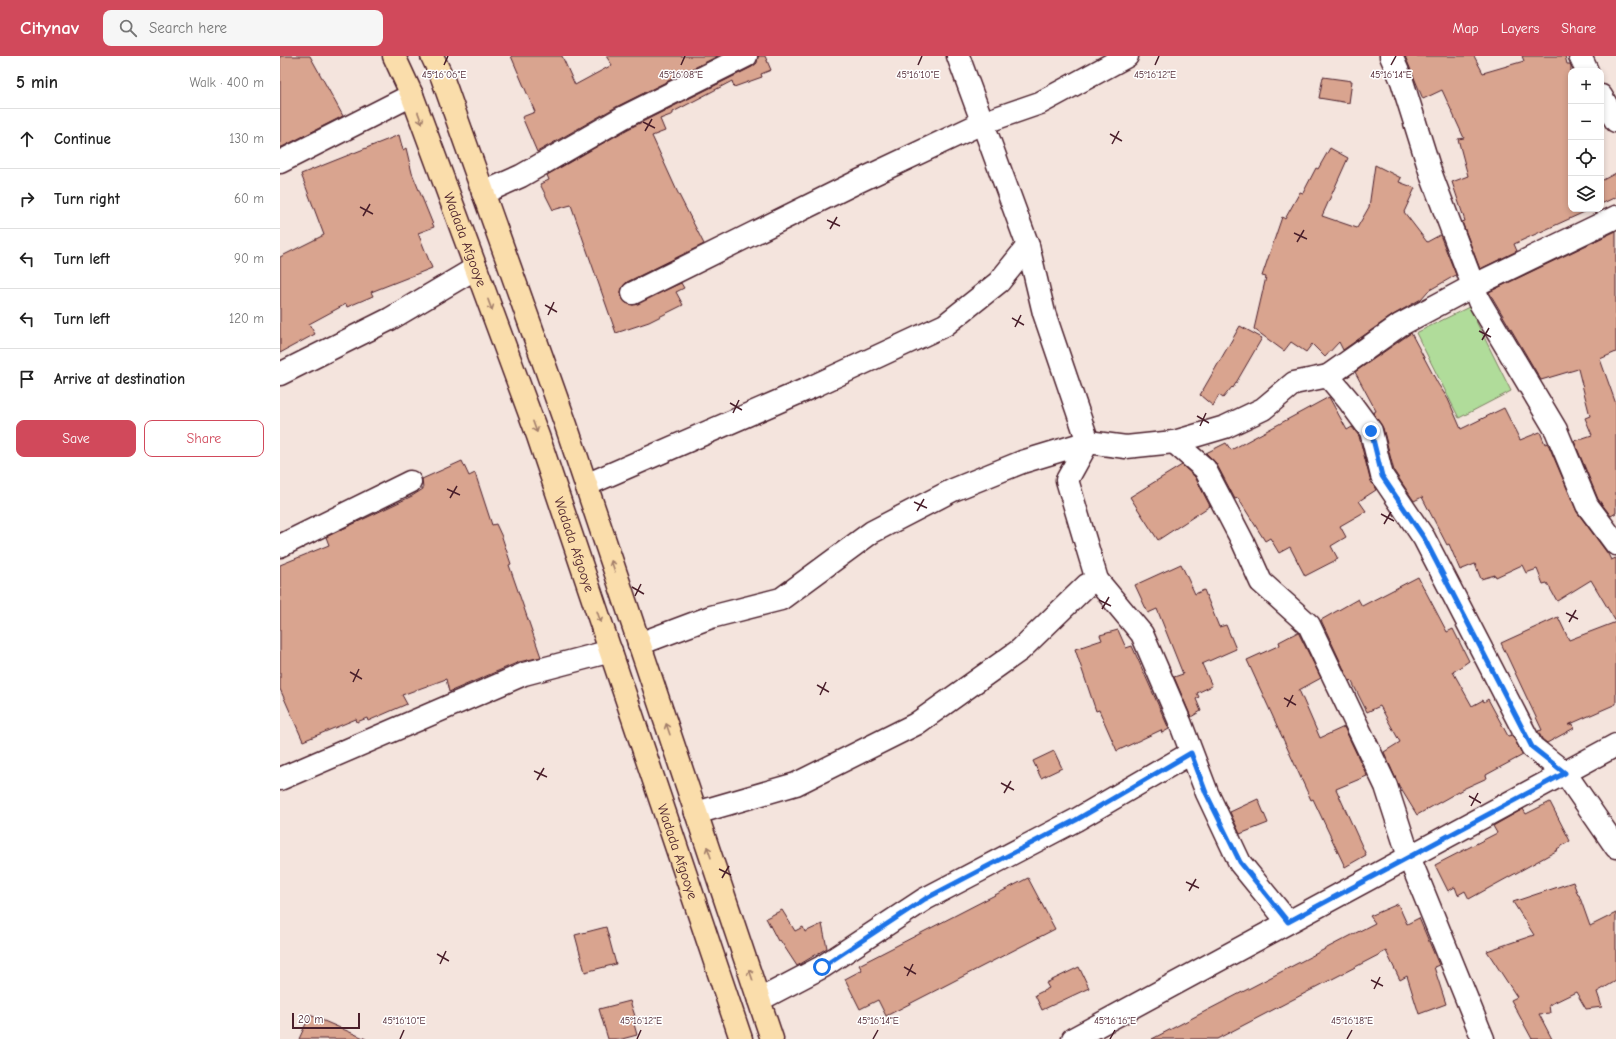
<!DOCTYPE html>
<meta charset="utf-8">
<style>
body{margin:0;font-family:"Comic Neue",sans-serif;background:#f6f6f6;color:#222}
.controls{position:absolute;right:12px;top:12px;display:grid;overflow:hidden;border-radius:8px;box-shadow:0 2px 6px #0003}
.controls button{width:36px;height:36px;display:grid;place-items:center;padding:0;border:0;border-bottom:1px solid #e0e0e0;background:#fff;color:#222;font:20px sans-serif}
.scale{position:absolute;left:12px;bottom:10px;width:68px;box-sizing:border-box;padding-left:4px;border:2px solid #4a1f2b;border-top:0;font-size:11px;line-height:14px;white-space:nowrap;color:#4a1f2b;-webkit-text-stroke:3px #fff;paint-order:stroke}
.stop{position:absolute;width:12px;height:12px;margin:-9px;border:3px solid #1a73e8;border-radius:50%;background:#fff}
.stop.end{background:#1a73e8;border-color:#fff;box-shadow:0 1px 4px #0008}
.list{margin:0;padding:0;list-style:none}
h2{display:flex;justify-content:space-between;align-items:center;height:52px;margin:0;padding:0 16px;font-size:17px}
h2 small{font-size:13px;font-weight:400;color:#767676}
.list li{display:grid;grid-template-columns:26px 1fr auto;gap:12px;align-items:center;box-sizing:border-box;height:60px;padding:0 16px;border-top:1px solid #e0e0e0}
.list b{display:block;font-size:15px;white-space:nowrap}
.list em{font-size:13px;font-style:normal;color:#767676}
.actions{display:flex;gap:8px;padding:12px 16px}
.actions a{flex:1;padding:9px 0;border:1px solid #d1495b;border-radius:8px;text-align:center;font-size:14px;color:#d1495b}
.actions .main{background:#d1495b;color:#fff}
.icon{flex:none;width:22px;height:22px;fill:none;stroke:currentColor;stroke-width:2;stroke-linecap:round;stroke-linejoin:round}
.map{position:relative;flex:none;width:1336px;height:983px;overflow:hidden}
header{display:flex;align-items:center;gap:24px;box-sizing:border-box;height:56px;padding:0 20px;background:#d1495b;color:#fff}
header strong{font-size:19px}
nav{display:flex;gap:22px;margin-inline-start:auto;font-size:14px}
.search{width:280px;height:36px;background:#f6f6f6;display:flex;align-items:center;gap:10px;box-sizing:border-box;padding:0 14px;border-radius:8px;color:#767676;font-size:15px}
main{display:flex}
aside{flex:1;background:#fff}
.map>svg:first-child{display:block}
</style>
<header>
<strong>Citynav</strong>
<div class="search"><svg class="icon" aria-label="search" viewBox="0 0 24 24"><circle cx="10" cy="10" r="6"/><path d="M15 15l6 6"/></svg>Search here</div>
<nav><a>Map</a><a>Layers</a><a>Share</a></nav>
</header>
<main>
<aside>
<h2>5 min<small>Walk · 400 m</small></h2>
<ul class="list">
<li><svg class="icon" aria-label="ahead" viewBox="0 0 24 24"><path d="M12 20V5M6 11l6-6 6 6"/></svg><div><b>Continue</b></div><em>130 m</em></li>
<li><svg class="icon" aria-label="right" viewBox="0 0 24 24"><path d="M7 20v-9h11M14 6l5 5-5 5"/></svg><div><b>Turn right</b></div><em>60 m</em></li>
<li><svg class="icon" aria-label="left" viewBox="0 0 24 24"><path d="M17 20v-9H6M10 6l-5 5 5 5"/></svg><div><b>Turn left</b></div><em>90 m</em></li>
<li><svg class="icon" aria-label="left" viewBox="0 0 24 24"><path d="M17 20v-9H6M10 6l-5 5 5 5"/></svg><div><b>Turn left</b></div><em>120 m</em></li>
<li><svg class="icon" aria-label="arrive" viewBox="0 0 24 24"><path d="M6 21V4h12l-3 4 3 4H6"/></svg><div><b>Arrive at destination</b></div></li>
</ul>
<div class="actions"><a class="main">Save</a><a>Share</a></div>
</aside>
<div class="map">
<svg width="1336" height="983" viewBox="0 0 1336 983">
<rect width="100%" height="100%" fill="#f4e4dd"/>
<filter id="ink" filterUnits="userSpaceOnUse"><feTurbulence type="fractalNoise" baseFrequency=".025" numOctaves="2"/><feDisplacementMap in="SourceGraphic" scale="8" xChannelSelector="R" yChannelSelector="G"/><feConvolveMatrix kernelMatrix="1 2 1 2 8 2 1 2 1" color-interpolation-filters="sRGB"/></filter>
<g filter="url(#ink)">
<polygon fill="#b0dc9a" stroke="#7d7e62" points="1189,251 1231,335 1179,362 1136,277"/>
<g fill="#d9a48f" stroke="#4a1f2b">
<polygon points="0,0 30,0 63,60 0,92"/>
<polygon points="231,0 282,0 295,29 332,9 326,0 438,0 336,51 257,96 242,61 255,56"/>
<polygon points="478,0 485,0 491,14 481,18 482,21 454,31 452,25 393,56 393,58 380,63 385,75 372,80 397,135 424,188 347,226 343,230 341,236 342,242 346,247 353,249 401,227 404,232 396,236 403,249 369,266 336,277 291,149 273,154 260,128 269,124 267,119 348,73 472,11 477,7"/>
<polygon points="1125,0 1194,0 1203,17 1244,5 1242,0 1285,0 1287,8 1290,8 1291,10 1291,153 1311,153 1234,188 1237,195 1200,213 1182,166 1185,165 1172,126 1188,120 1178,83 1184,82 1162,34 1143,43"/>
<polygon points="1043,21 1072,25 1069,47 1039,42"/>
<polygon points="119,79 123,94 126,92 132,117 154,171 138,177 152,212 91,236 93,240 67,251 66,248 29,268 35,278 0,297 0,201 44,179 21,118"/>
<polygon points="1050,92 1068,102 1042,160 1077,172 1089,151 1095,109 1121,122 1119,126 1135,132 1124,156 1147,186 1160,179 1176,219 1148,235 1141,243 1113,259 1063,294 1059,286 1045,301 1032,288 1026,296 1011,286 1004,295 974,273 986,221 982,220 1002,161 1005,163 1020,136 1023,137 1036,112 1038,113"/>
<polygon points="1336,117 1336,141 1321,148 1321,125"/>
<polygon points="1336,175 1336,296 1320,303 1336,348 1336,457 1331,460 1318,443 1294,385 1312,379 1305,362 1310,360 1298,313 1261,324 1209,236"/>
<polygon points="960,270 982,282 953,332 952,331 943,342 939,339 933,350 920,339"/>
<polygon points="1131,277 1158,328 1168,343 1181,373 1224,352 1240,384 1260,376 1265,388 1267,387 1269,390 1297,456 1328,498 1331,504 1336,502 1336,648 1288,669 1293,668 1294,672 1267,687 1262,683 1258,675 1262,674 1221,587 1278,561 1289,584 1336,566 1311,524 1277,545 1267,527 1263,528 1257,513 1246,517 1242,509 1216,521 1215,519 1201,523 1195,508 1180,514 1169,488 1167,489 1142,441 1134,445 1114,415 1103,372 1093,357 1096,355 1075,316"/>
<polygon points="1049,341 1067,374 1072,371 1079,380 1090,423 1096,434 1079,445 1086,455 1060,470 1066,481 1051,490 1058,503 1025,520 1010,491 999,497 990,482 985,485 958,442 955,443 936,407 926,397 946,387 951,394"/>
<polygon points="182,405 189,420 195,417 212,469 216,468 222,481 231,508 229,509 261,601 239,606 169,636 166,623 122,639 127,648 88,665 87,662 77,666 76,663 23,685 0,633 0,509 49,489 46,481 132,440 143,433 142,423"/>
<polygon points="902,409 915,421 930,450 878,484 850,441"/>
<polygon points="901,508 915,538 924,534 939,571 946,569 956,593 922,608 932,630 917,637 919,641 916,643 921,655 911,661 894,621 903,618 877,553 868,557 855,529"/>
<polygon points="1138,521 1167,576 1173,573 1189,605 1173,616 1192,650 1203,644 1204,646 1208,643 1228,680 1232,679 1243,699 1206,719 1207,722 1185,732 1137,759 1118,728 1104,696 1120,686 1100,650 1087,656 1071,624 1070,625 1068,622 1041,564 1078,543 1082,550"/>
<polygon points="838,574 846,592 852,590 889,673 882,677 881,674 837,695 819,654 816,655 795,593 822,584 820,579"/>
<polygon points="1018,576 1041,622 1019,634 1040,682 1064,671 1087,720 1056,733 1086,799 1065,811 1033,743 1031,744 967,604 1000,589 999,586"/>
<polygon points="774,695 782,712 761,722 753,705"/>
<polygon points="978,743 988,767 960,778 950,756"/>
<polygon points="1270,746 1290,785 1277,793 1278,794 1189,843 1185,835 1178,839 1175,831 1168,835 1155,809 1217,777 1213,770 1243,753 1246,758"/>
<polygon points="748,822 775,873 606,960 598,944 580,953 565,923 582,914 579,909"/>
<polygon points="1293,826 1298,839 1299,839 1310,870 1336,857 1336,925 1317,936 1322,951 1306,953 1296,936 1269,949 1270,957 1259,958 1272,983 1252,983 1231,944 1237,941 1207,895 1254,879 1233,846"/>
<polygon points="1118,848 1127,868 1139,862 1159,909 1154,911 1166,948 1139,958 1127,920 1120,924 1106,895 937,983 872,983 1095,867 1090,860"/>
<polygon points="502,854 515,875 523,871 525,876 542,868 547,892 517,910 500,884 498,885 486,862"/>
<polygon points="326,871 336,908 305,916 295,879"/>
<polygon points="799,911 809,932 762,954 755,939 769,932 766,927"/>
<polygon points="350,945 356,963 353,964 357,979 342,983 328,983 319,953"/>
<polygon points="30,959 86,983 19,983"/>
</g>
<g fill="none" stroke-linecap="round" stroke-linejoin="round">
<defs>
<g id="minor">
<polyline points="678,0 748,190 764,257 808,386 787,424 817,524 862,578 900,666 927,737 960,807 1008,866"/>
<polyline points="1111,0 1122,25 1152,121 1199,245 1276,374 1307,449 1336,488"/>
<polyline points="1300,0 1307,15"/>
<polyline points="1321,40 1336,65"/>
<polyline points="0,106 132,39"/>
<polyline points="203,137 241,120 342,62 466,0"/>
<polyline points="353,237 577,126 702,67 760,47 847,0"/>
<polyline points="0,318 110,263 196,212"/>
<polyline points="1048,320 1120,269 1193,230 1336,161"/>
<polyline points="894,386 925,413 963,486 981,526 1029,569 1106,730 1129,801 1203,983"/>
<polyline points="306,429 534,330 665,269 719,226 748,190"/>
<polyline points="0,490 130,426"/>
<polyline points="359,588 431,561 501,543 592,476 673,434 742,406 808,386 846,391 894,386 945,371 983,353 1014,327 1048,320 1069,345 1091,375 1102,420 1144,482 1252,691 1285,717 1336,791"/>
<polyline points="0,723 244,618 331,595"/>
<polyline points="416,757 516,728 636,668 740,594 807,529 817,524"/>
<polyline points="479,944 542,911 645,843 796,764 911,697"/>
<polyline points="793,983 1336,689"/>
</g>
<g id="highway">
<path id="s1" d="M114,0L132,39L258,380L461,983"/>
<polyline points="152,0 162,21 286,369 492,983"/>
</g>
</defs>
<use href="#minor" stroke="#4a1f2b" stroke-width="25"/>
<use href="#highway" stroke="#4a1f2b" stroke-width="25"/>
<use href="#minor" stroke="#fff" stroke-width="22"/>
<use href="#highway" stroke="#faddab" stroke-width="22"/>
</g>
<defs><path id="oneway-shaft" d="M-6 0H5M1.5-3L5.5 0L1.5 3" fill="none" stroke-width="1.6" stroke-linecap="round" stroke-linejoin="round"/></defs>
<g stroke="#a27e6b">
<use href="#oneway-shaft" transform="translate(140 62) rotate(70)"/>
<use href="#oneway-shaft" transform="translate(210 249) rotate(70)"/>
<use href="#oneway-shaft" transform="translate(255 371) rotate(70)"/>
<use href="#oneway-shaft" transform="translate(333 510) rotate(-109)"/>
<use href="#oneway-shaft" transform="translate(319 561) rotate(71)"/>
<use href="#oneway-shaft" transform="translate(388 673) rotate(-109)"/>
<use href="#oneway-shaft" transform="translate(429 796) rotate(-109)"/>
<use href="#oneway-shaft" transform="translate(471 919) rotate(-109)"/>
</g>
</g>
<g fill="none" stroke-linecap="round" stroke-linejoin="round" filter="url(#ink)">
<polyline stroke="#1a73e8" stroke-width="5" points="542,911 645,843 796,764 911,697 926,737 960,806 1008,866 1285,717 1252,691 1144,482 1102,420 1091,375"/>
</g>
<path fill="none" stroke="#4a1f2b" stroke-width="1.5" d="M164,9L168,0M401,9L405,0M638,9L642,0M875,9L879,0M1111,9L1116,0M363,66L375,72M365,75L372,63M830,78L842,85M832,88L839,75M80,151L93,158M83,160L90,148M547,164L560,170M550,173L557,161M1014,177L1027,183M1017,186L1024,174M265,249L277,256M268,259L274,246M732,262L744,269M735,271L741,259M1199,275L1211,281M1202,284L1209,272M450,347L462,354M453,357L459,344M917,360L929,367M920,370L926,357M167,433L180,439M170,442L177,430M634,446L647,452M637,455L644,443M1101,458L1114,465M1104,468L1111,456M352,531L364,538M355,540L361,528M819,544L831,550M822,553L829,541M1286,557L1298,563M1289,566L1296,554M70,616L82,623M73,626L79,613M537,629L549,636M540,639L546,626M1004,642L1016,649M1007,651L1013,639M254,715L267,721M257,724L264,712M721,727L734,734M724,737L731,725M1189,740L1201,747M1191,750L1198,737M439,813L451,819M442,822L449,810M906,826L919,832M909,835L916,823M157,898L169,905M160,908L166,895M624,911L636,918M627,920L633,908M1091,924L1103,930M1094,933L1100,921M120,983L124,974M357,983L361,974M593,983L598,974M830,983L835,974M1067,983L1072,974"/>
<g text-anchor="middle" dominant-baseline="central" stroke-width="3" stroke-linejoin="round" paint-order="stroke">
<g font-size="14" fill="#4a1f2b" stroke="#fff">
<text stroke="none"><textPath href="#s1" startOffset="197">Wadada Afgooye</textPath></text>
<text stroke="none"><textPath href="#s1" startOffset="521">Wadada Afgooye</textPath></text>
<text stroke="none"><textPath href="#s1" startOffset="845">Wadada Afgooye</textPath></text>
</g>
</g>
<g font-size="10" text-anchor="middle" fill="#4a1f2b" stroke="#fff" stroke-width="3" stroke-linejoin="round" paint-order="stroke">
<text x="164" y="22">45°16'06"E</text>
<text x="401" y="22">45°16'08"E</text>
<text x="638" y="22">45°16'10"E</text>
<text x="875" y="22">45°16'12"E</text>
<text x="1111" y="22">45°16'14"E</text>
<text x="124" y="968">45°16'10"E</text>
<text x="361" y="968">45°16'12"E</text>
<text x="598" y="968">45°16'14"E</text>
<text x="835" y="968">45°16'16"E</text>
<text x="1072" y="968">45°16'18"E</text>
</g>
</svg>
<div class="controls">
<button>+</button>
<button>−</button>
<button><svg class="icon" aria-label="locate" viewBox="0 0 24 24"><circle cx="12" cy="12" r="6"/><path d="M12 2v4M12 18v4M2 12h4M18 12h4"/></svg></button>
<button><svg class="icon" aria-label="layers" viewBox="0 0 24 24"><path d="M12 4l9 5-9 5-9-5zM3 14l9 5 9-5"/></svg></button>
</div>
<div class="scale">20 m</div>
<div class="stop" style="left:542px;top:911px"></div>
<div class="stop end" style="left:1091px;top:375px"></div>
</div>
</main>
